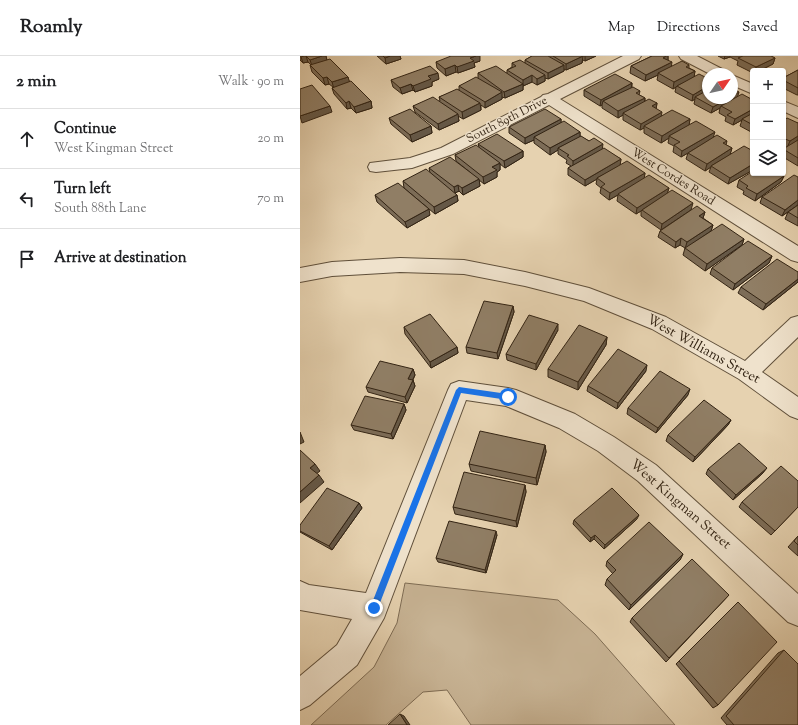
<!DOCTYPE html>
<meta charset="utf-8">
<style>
body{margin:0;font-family:"Sorts Mill Goudy",serif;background:#f6f6f6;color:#202124}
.controls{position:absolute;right:12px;top:12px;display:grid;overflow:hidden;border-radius:4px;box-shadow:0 1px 3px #0004}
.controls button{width:36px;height:36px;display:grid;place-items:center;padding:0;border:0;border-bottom:1px solid #e0e0e0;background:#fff;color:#202124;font:20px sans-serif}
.compass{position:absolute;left:402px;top:12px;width:36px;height:36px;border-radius:50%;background:#fff;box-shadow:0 1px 3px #0004;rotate:56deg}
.stop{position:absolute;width:12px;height:12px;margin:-9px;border:3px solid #1a73e8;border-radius:50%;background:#fff}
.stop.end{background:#1a73e8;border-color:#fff;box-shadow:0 1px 4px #0008}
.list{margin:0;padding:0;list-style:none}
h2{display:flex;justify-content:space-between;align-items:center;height:52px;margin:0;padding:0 16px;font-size:17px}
h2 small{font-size:13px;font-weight:400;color:#757577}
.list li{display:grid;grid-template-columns:26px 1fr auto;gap:12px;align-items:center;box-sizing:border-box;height:60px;padding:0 16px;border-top:1px solid #e0e0e0}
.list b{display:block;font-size:15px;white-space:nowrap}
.list p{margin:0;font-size:13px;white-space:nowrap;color:#757577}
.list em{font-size:13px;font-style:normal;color:#757577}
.icon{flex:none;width:22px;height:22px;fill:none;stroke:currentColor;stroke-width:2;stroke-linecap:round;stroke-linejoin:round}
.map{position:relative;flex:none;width:498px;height:669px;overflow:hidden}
header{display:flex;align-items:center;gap:24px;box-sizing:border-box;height:56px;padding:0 20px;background:#fff;border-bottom:1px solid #e0e0e0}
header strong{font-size:19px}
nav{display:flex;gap:22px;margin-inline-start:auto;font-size:14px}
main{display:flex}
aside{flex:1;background:#fff}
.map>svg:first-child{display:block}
</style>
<header>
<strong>Roamly</strong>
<nav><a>Map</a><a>Directions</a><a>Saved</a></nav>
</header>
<main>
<aside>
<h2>2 min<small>Walk · 90 m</small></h2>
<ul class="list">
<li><svg class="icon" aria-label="ahead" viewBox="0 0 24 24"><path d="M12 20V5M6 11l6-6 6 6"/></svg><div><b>Continue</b><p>West Kingman Street</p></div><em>20 m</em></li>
<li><svg class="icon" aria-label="left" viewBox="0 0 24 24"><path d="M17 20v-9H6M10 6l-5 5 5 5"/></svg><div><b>Turn left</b><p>South 88th Lane</p></div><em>70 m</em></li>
<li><svg class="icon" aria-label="arrive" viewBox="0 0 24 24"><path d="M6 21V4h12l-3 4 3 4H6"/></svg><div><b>Arrive at destination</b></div></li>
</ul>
</aside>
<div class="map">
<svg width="498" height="669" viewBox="0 0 498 669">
<rect width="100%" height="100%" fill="#e6d2b0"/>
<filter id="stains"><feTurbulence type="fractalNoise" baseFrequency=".005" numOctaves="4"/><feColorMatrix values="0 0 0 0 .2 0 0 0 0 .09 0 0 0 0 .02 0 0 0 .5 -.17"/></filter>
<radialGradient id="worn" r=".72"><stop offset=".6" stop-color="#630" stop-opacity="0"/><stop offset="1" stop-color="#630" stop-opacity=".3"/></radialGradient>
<polygon fill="#c8b495" stroke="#7e6c54" points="105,527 258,544 295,578 375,669 171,669 147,634 123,636 86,669 11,669 74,611 97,567"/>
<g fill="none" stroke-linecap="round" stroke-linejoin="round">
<defs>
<g id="minor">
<polygon points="323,0 341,0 339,3 260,43 498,190 498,206 491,204 249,49 153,98 112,112 76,116 70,115 68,111 70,107 110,102 141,92 241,41 243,39 248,38"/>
<polygon points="379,0 397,0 426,15 428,18 410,18 381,3"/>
<polygon points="432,19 453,28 453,38 432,29"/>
<polygon points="483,45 498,51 498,62 483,55"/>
<polygon points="100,202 164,204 225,216 289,232 366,261 445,305 491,262 498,260 498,281 462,316 498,341 498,363 490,360 439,323 352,273 284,245 225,230 164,218 100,216 32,220 0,226 0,212 32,206"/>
<polygon points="159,325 208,332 216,334 275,358 314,381 356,409 498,538 498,570 488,566 338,425 298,395 259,372 206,350 166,344 84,562 57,609 10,649 0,654 0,620 37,589 52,563 0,554 0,525 9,529 66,537 148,334 151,328"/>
</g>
</defs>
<use href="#minor" stroke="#60503b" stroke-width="2"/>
<use href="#minor" fill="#efe2cc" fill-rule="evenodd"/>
</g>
<g fill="#7c6c57" stroke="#332414">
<polygon points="0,0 26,0 27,4 48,21 49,26 71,45 72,52 56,57 51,52 47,53 34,38 32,32 33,31 29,28 25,29 12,16 10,9 11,9 8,6 3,7 0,4"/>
<polygon points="77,0 100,0 101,3 86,8"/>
<polygon points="232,0 296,0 285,5 283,4 282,7 266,14 264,13 264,15 248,23 245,22 245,25 237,29 232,26 223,30 223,34 205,42 202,41 202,43 185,52 181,49 181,54 163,63 158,60 159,65 139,74 115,56 113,50 140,45 139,41 159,34 159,30 178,23 178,17 207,17 207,14 212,11 212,7 225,7 225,4"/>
<polygon points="352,0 368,0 368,4 371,11 389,9 389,12 395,15 394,20 408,42 438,41 453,44 453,77 440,70 442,64 433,69 425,65 426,61 419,57 420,52 411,57 394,48 395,43 392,45 375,36 376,31 373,33 357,24 358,19 345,25 330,17 331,10"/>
<polygon points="418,0 471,0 475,2 473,8 459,15 453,15 453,17 437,9 438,5 430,1 424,3"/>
<polygon points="180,5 174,7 175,11 158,17 156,16 146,20 137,12 136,6"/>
<polygon points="498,14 498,39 497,39 483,32 483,22"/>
<polygon points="139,23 132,26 132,30 115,36 113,34 102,38 93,31 91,24"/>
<polygon points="332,27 332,32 340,35 339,39 345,42 345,45 357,47 356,53 361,60 390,63 389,69 414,81 427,85 426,89 432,92 430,98 453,95 453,114 428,128 409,116 411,111 405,115 386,103 388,97 381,101 373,96 374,90 368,87 369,82 361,87 344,77 344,72 340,74 323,64 323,59 318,62 302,52 302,49 300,50 284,40 284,34"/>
<polygon points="483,59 483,64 498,67 498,110 483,101 483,93 486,91 483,90"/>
<polygon points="89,62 131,70 132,77 112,86 91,68"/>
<polygon points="261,63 261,67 280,76 280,80 321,103 320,109 345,117 344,122 369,132 367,138 391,154 405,156 403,162 413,169 411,175 444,183 442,189 405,215 383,199 385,192 380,189 375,192 358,181 360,175 361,174 341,160 341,155 336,158 317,145 318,139 309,144 300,137 301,132 296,128 297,123 285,130 268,119 268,112 271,110 266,107 267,104 258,98 258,94 250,99 234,87 234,84 225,88 209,77 209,71"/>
<polygon points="178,88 223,95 223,101 205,112 200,108 200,114 197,116 197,121 184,128 179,124 180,130 163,139 159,135 155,137 157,139 158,145 135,158 104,132 103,125 130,117 129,112 171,117 156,105 155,99 179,91"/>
<polygon points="484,120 481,126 455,145 443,138 444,135 437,131 439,124"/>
<polygon points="75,139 130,159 107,172 77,146"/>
<polygon points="462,141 498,149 482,160 460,147"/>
<polygon points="498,149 498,170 485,163 488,156"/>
<polygon points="472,200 469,207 433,234 410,218 412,212"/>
<polygon points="498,216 498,226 463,254 438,237 441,231"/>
<polygon points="213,250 214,256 198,303 167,297 166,291"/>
<polygon points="104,271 157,291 158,297 131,312 105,278"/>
<polygon points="258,274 236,314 207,304 206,298"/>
<polygon points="307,281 306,289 278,334 248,321 248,313"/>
<polygon points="113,313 115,319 113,324 115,330 107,347 68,336 66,331"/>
<polygon points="346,315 317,353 287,335 288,330"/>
<polygon points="388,339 356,377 327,358 328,352"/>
<polygon points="104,348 106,354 93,383 54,374 51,369"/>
<polygon points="431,364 428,369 393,406 366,385 368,379"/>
<polygon points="245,389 246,396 237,429 171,415 169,408"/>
<polygon points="408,413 463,417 433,444 406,418"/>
<polygon points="225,429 226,436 217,471 155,458 153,451"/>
<polygon points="442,446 498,451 471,479 439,451"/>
<polygon points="59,447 62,452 32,494 0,476 0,469"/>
<polygon points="337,463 304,493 294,483 290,486 273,468 274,464"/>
<polygon points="197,479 186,517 138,506 136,502"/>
<polygon points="498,480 498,500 488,491"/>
<polygon points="383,498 380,504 329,554 305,529 307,523 313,518 306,510 307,505"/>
<polygon points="429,539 366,606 330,566 332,562"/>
<polygon points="438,546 418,649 413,652 376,608"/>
<polygon points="484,594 498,669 427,669 421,662 478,597"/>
</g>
<g fill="#655847" stroke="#332414">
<polygon points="4,0 6,0 8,6 3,7 1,1"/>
<polygon points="22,0 26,0 27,5 12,10 10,4"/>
<polygon points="90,0 100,0 101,3 86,8 85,2"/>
<polygon points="176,0 180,0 180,5 174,7 175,11 158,17 157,11 170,2"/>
<polygon points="283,0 282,7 266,14 266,8"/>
<polygon points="285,0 296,0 285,5"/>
<polygon points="366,0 368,0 368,5 363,2"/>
<polygon points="425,0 430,0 430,1 424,3"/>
<polygon points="475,2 473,8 459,15 455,15 456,11"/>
<polygon points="372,6 371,13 358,17 358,19 345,25 346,19"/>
<polygon points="155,9 156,16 146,20 145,13"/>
<polygon points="264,9 264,15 248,23 248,17"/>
<polygon points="395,15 394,22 377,30 376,31 373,33 374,26"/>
<polygon points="138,17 139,23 132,26 132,30 115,36 113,30 128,20"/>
<polygon points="232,19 232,26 223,30 223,24"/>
<polygon points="245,19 245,25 237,29 237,23"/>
<polygon points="27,21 29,28 25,29 23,22"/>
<polygon points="48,21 50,27 34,33 32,26"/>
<polygon points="332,27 331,33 303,45 302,49 300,50 301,44"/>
<polygon points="111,28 113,34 102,38 100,32"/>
<polygon points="223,28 223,34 205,42 204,36"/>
<polygon points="408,30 408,36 395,41 395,43 392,45 393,39"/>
<polygon points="202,36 202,43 185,52 185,46"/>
<polygon points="439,36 437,43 421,50 420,52 411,57 413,51 429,42 432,42 432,40"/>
<polygon points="345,42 344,49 323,57 323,59 318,62 318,55"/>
<polygon points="49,45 51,52 47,53 46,47"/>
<polygon points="71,45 72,52 56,57 54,51"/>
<polygon points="180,47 181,54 163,63 162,56"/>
<polygon points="357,47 356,54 352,50"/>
<polygon points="30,50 32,56 2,67 0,60"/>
<polygon points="453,53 453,58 442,63 442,64 433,69 435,63"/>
<polygon points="362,56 361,62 344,70 344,72 340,74 341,68"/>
<polygon points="158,58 159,65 139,74 138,68"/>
<polygon points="261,63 261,70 234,81 234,84 225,88 225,82"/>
<polygon points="390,63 389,70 369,80 369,82 361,87 362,80"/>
<polygon points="131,70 132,77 112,86 110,79"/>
<polygon points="280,76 280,82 258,92 258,94 250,99 250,92"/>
<polygon points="415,76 413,82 388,97 381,101 382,95"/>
<polygon points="498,80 498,84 487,92 490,85"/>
<polygon points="303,88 302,95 273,111 273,105"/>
<polygon points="432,92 430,99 411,110 411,111 405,115 407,108"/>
<polygon points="223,95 223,101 205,112 204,105"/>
<polygon points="321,103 320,110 297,122 297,123 285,130 285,124"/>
<polygon points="200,107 200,114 197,116 197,121 184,128 183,121 192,111"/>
<polygon points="453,108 453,114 428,128 430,122"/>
<polygon points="345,117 344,124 309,144 310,137"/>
<polygon points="484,120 481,126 455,145 457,138"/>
<polygon points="179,123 180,130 163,139 162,132"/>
<polygon points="158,129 159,135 155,137 154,131"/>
<polygon points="369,132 367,138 342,154 341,155 336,158 337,152"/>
<polygon points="157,139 158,145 135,158 134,151"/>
<polygon points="498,144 498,149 482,160 485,154"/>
<polygon points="393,147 391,154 361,174 362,168"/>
<polygon points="129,153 130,159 107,172 105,166"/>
<polygon points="405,156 403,162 397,166 399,160"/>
<polygon points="413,169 411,175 385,193 387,186"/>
<polygon points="381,182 380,189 375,192 376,186"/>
<polygon points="444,183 442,189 405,215 407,208"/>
<polygon points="472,200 469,207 433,234 435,228"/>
<polygon points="498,223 498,226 463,254 466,248"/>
<polygon points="213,250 214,256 198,303 197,297"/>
<polygon points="258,268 258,274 236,314 236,308"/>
<polygon points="307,281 306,289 278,334 278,326"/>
<polygon points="157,291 158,297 131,312 130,306"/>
<polygon points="347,309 346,315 317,353 318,347"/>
<polygon points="113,313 115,319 110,329 108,323"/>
<polygon points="113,324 115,330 107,347 105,341"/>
<polygon points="390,333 388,339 356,377 358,372"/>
<polygon points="104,348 106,354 93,383 91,378"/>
<polygon points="431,364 428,369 393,406 395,401"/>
<polygon points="0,376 4,386 0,388"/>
<polygon points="245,389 246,396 237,429 236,422"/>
<polygon points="15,408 20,415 15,419 10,412"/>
<polygon points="467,412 463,417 433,444 436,439"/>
<polygon points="19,419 24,426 0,447 0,436"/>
<polygon points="225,429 226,436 217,471 216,465"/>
<polygon points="59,447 62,452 32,494 29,490"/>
<polygon points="339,459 337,463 304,493 305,489"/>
<polygon points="196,475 197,479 186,517 185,514"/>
<polygon points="295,479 294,483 290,486 291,482"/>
<polygon points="383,498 380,504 329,554 331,549"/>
<polygon points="100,658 104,660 110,669 107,669"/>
</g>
<g fill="#907e65" stroke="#332414">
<polygon points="6,0 22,0 10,4"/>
<polygon points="83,0 90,0 85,2"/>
<polygon points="151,0 176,0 170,2 174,5 157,11 155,9 145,13 136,6"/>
<polygon points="232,0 248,0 264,9 248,17 225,4"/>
<polygon points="253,0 283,0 266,8"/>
<polygon points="352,0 366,0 363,2 372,6 346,19 331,10"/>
<polygon points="443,0 471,0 475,2 456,11 438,2"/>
<polygon points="30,3 48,21 32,26 27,21 23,22 10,9"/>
<polygon points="220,4 245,19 237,23 232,19 223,24 207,14 216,10 212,7"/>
<polygon points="382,5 389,9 386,11 395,15 374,26 358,17"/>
<polygon points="130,10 138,17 128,20 131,23 113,30 111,28 100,32 91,24"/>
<polygon points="196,10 223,28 204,36 178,17"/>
<polygon points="498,14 498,32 483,24 483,22"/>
<polygon points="315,18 332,27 301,44 284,34"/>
<polygon points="399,18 407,22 408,22 408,30 393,39 377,30"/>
<polygon points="176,21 202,36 185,46 159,30"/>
<polygon points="51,25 71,45 54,51 49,45 46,47 32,32"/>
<polygon points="12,29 30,50 0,60 0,33"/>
<polygon points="333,31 340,35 336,37 345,42 318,55 303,45"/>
<polygon points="432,32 439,36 432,40"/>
<polygon points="157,33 180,47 162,56 139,41"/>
<polygon points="408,34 408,42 429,42 413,51 395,41"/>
<polygon points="442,38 453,44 453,53 435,63 427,59 432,56 421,50"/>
<polygon points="133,41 158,58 138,68 113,50"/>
<polygon points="349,43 357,47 352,50 362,56 341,68 323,57"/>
<polygon points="110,53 131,70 110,79 89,62"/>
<polygon points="245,53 261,63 225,82 209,71"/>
<polygon points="372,54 390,63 362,80 344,70"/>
<polygon points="453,57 453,69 442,63"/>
<polygon points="487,62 498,67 498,80 490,85 483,82 483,65"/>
<polygon points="264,65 280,76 250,92 234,81"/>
<polygon points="396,65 415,76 382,95 374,89 380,86 369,80"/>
<polygon points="197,78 223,95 204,105 178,88"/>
<polygon points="417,79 427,85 423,87 432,92 407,108 388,97"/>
<polygon points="281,80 289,85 294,82 303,88 273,105 267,100 269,99 258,92"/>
<polygon points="498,84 498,102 483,93"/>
<polygon points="176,89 200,107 192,111 197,114 183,121 155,99"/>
<polygon points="444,90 453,95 453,108 430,122 411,110"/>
<polygon points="304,92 321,103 285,124 268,112"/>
<polygon points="150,101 179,123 162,132 158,129 154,131 129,112"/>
<polygon points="327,105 345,117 310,137 301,131 305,128 297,122"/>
<polygon points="126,113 157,139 134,151 103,125"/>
<polygon points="453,115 453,117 479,117 484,120 457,138 446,132 448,130 439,124"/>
<polygon points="349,119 369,132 337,152 318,138"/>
<polygon points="494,119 498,121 498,144 485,154 462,141"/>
<polygon points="98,127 129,153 105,166 75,139"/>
<polygon points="372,134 393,147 362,168 342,154"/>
<polygon points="498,149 498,162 488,156"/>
<polygon points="397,150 405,156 399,160 413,169 387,186 381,182 376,186 360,175"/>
<polygon points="422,168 444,183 407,208 385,192"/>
<polygon points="448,185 472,200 435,228 412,212"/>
<polygon points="477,203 498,216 498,223 466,248 441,231"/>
<polygon points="184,245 213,250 197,297 166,291"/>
<polygon points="130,258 157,291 130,306 104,271"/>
<polygon points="229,259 258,268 236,308 206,298"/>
<polygon points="279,269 307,281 278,326 248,313"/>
<polygon points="318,293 347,309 318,347 288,330"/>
<polygon points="80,305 113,313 108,323 113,324 105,341 66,331"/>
<polygon points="360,315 390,333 358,372 328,352"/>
<polygon points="65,340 104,348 91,378 51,369"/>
<polygon points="404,344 431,364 395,401 368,379"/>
<polygon points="180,375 245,389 236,422 169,408"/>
<polygon points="439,387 467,412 436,439 408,413"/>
<polygon points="0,394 15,408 10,412 19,419 0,436"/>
<polygon points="481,410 498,425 498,451 475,475 442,446"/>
<polygon points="164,416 225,429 216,465 153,451"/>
<polygon points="27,432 59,447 29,490 0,475 0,469"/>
<polygon points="312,432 339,459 305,489 295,479 291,482 274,464"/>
<polygon points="149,465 196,475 185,514 136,502"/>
<polygon points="349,466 383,498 331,549 307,523 316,514 307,505"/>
<polygon points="498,480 498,489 494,485"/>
<polygon points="392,503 429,539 369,602 332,562"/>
<polygon points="438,546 477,586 418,649 379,605"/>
<polygon points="484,594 498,608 498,669 434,669 426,660"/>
<polygon points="100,658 107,669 88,669"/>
</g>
<polygon fill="#1a73e8" points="159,331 208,338 211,341 208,344 161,337 78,552 74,556 70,552 156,334"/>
<g text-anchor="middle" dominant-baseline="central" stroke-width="3" stroke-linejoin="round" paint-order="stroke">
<g font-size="12" fill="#332414" stroke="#efe2cc">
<text transform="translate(207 64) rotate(-27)">South 89th Drive</text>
<text transform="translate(373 121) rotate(32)">West Cordes Road</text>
</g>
<g font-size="14" fill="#332414" stroke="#efe2cc">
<text transform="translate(403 294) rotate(29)">West Williams Street</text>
<text transform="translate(380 449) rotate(41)">West Kingman Street</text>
</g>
</g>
<rect width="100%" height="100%" filter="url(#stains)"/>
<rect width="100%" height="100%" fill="url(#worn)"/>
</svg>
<div class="controls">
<button>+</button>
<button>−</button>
<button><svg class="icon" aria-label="layers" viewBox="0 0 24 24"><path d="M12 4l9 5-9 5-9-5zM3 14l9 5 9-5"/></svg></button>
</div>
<svg class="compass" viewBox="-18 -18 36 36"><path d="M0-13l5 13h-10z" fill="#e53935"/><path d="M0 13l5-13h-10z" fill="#757577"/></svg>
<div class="stop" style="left:208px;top:341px"></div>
<div class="stop end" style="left:74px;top:552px"></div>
</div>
</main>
